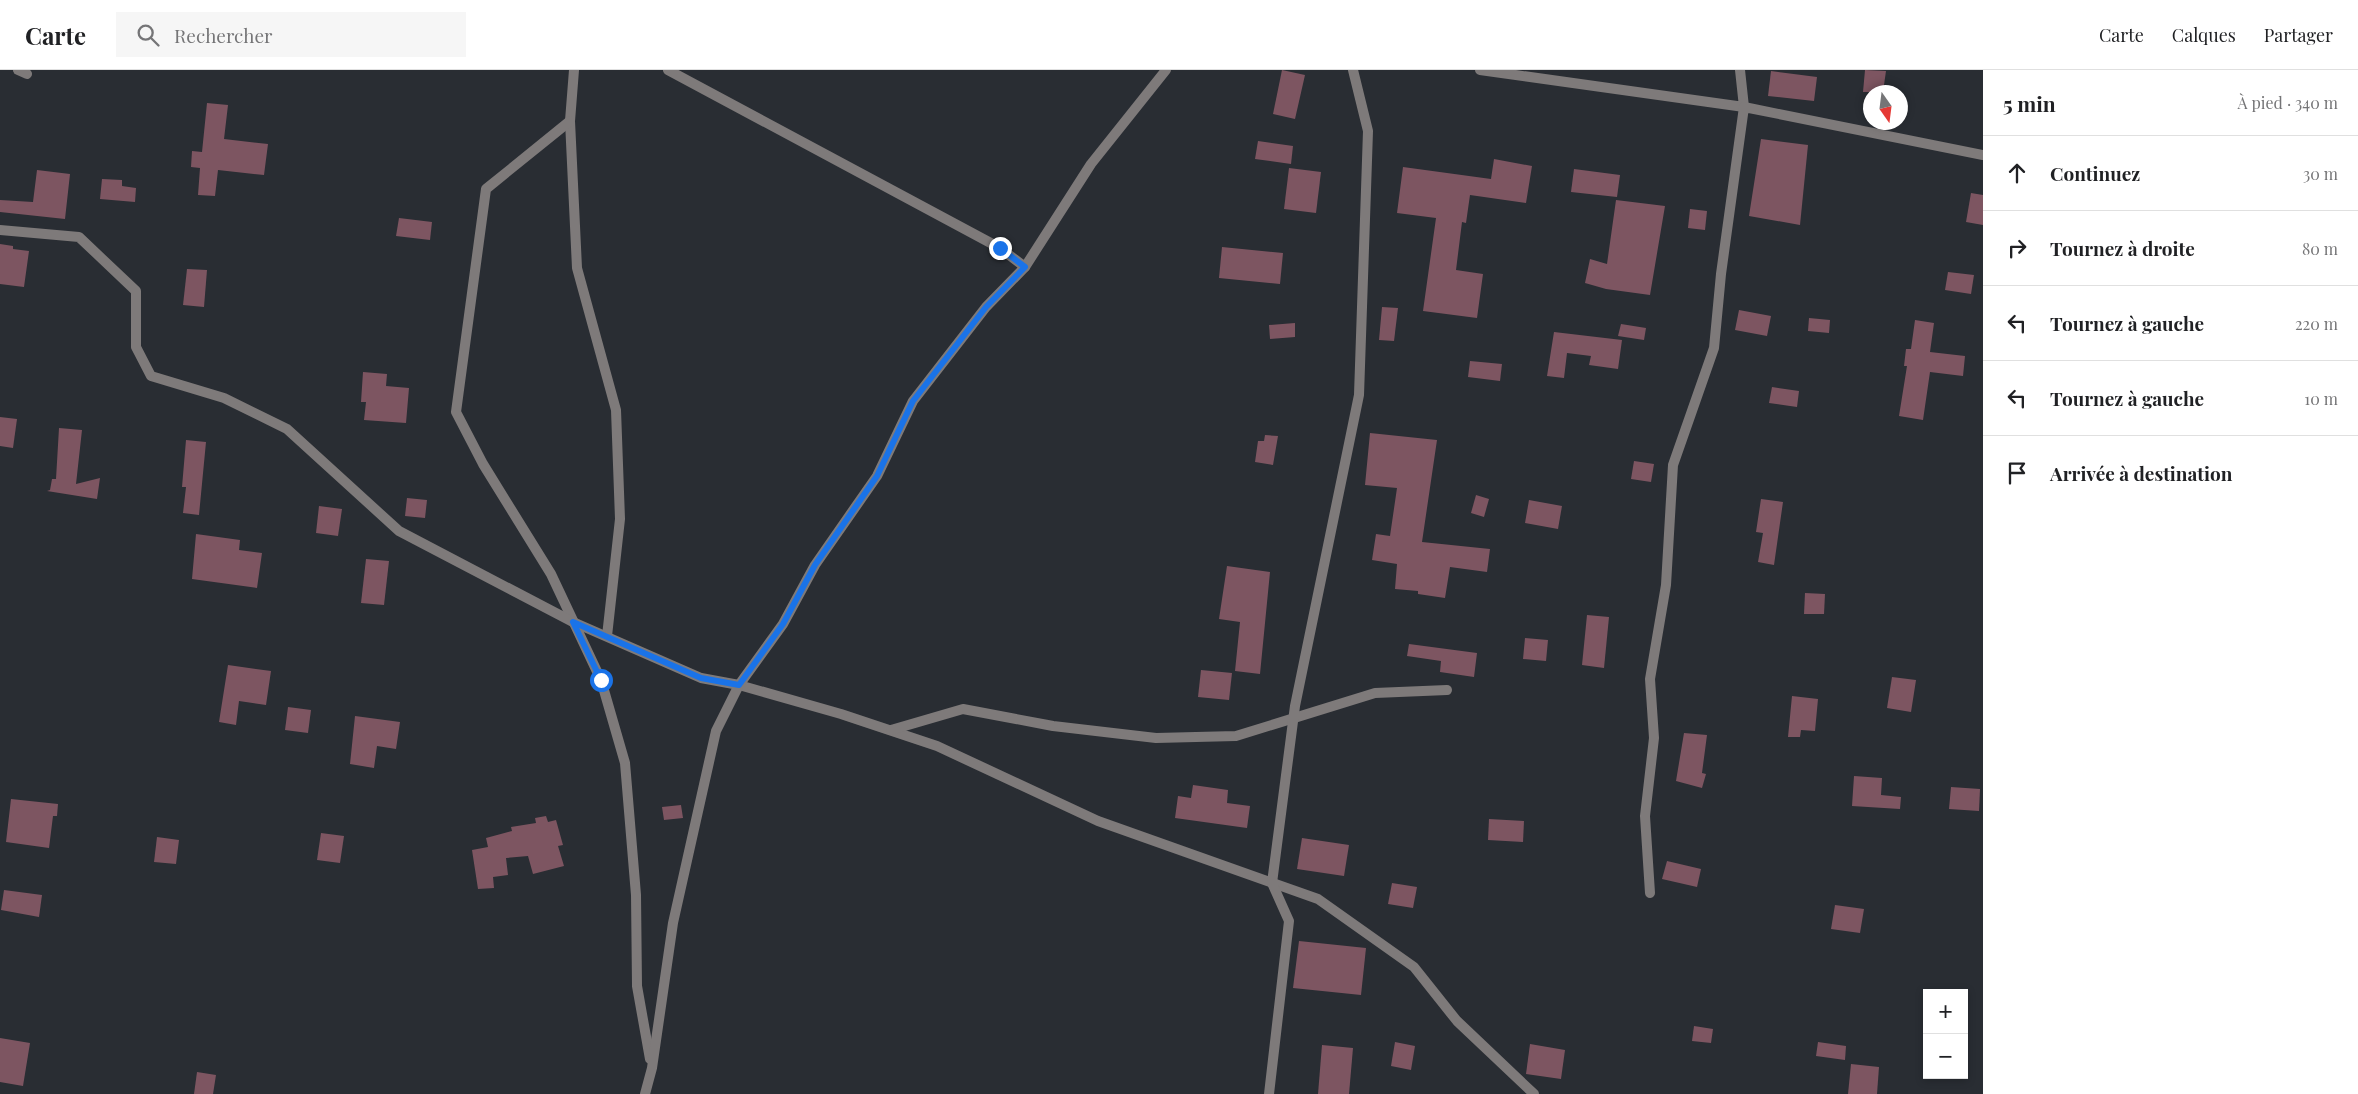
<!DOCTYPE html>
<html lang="fr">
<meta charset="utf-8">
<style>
body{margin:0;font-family:"Playfair Display",serif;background:#f6f6f6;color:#202124}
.controls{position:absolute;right:15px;bottom:15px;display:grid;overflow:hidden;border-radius:0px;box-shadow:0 2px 8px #0003}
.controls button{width:45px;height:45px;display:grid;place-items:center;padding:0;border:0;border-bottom:1px solid #e0e0e0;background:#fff;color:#202124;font:25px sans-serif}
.compass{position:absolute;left:1863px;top:15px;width:45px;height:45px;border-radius:50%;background:#fff;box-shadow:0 2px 8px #0003;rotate:166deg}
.stop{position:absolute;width:15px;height:15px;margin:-11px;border:4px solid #1a73e8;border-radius:50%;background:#fff}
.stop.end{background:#1a73e8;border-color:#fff;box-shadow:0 1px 5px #0008}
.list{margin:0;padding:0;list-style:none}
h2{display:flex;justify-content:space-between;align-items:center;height:65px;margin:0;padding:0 20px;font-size:21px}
h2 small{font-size:16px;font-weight:400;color:#757577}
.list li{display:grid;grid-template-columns:32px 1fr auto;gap:15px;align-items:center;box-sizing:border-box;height:75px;padding:0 20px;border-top:1px solid #e0e0e0}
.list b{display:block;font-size:19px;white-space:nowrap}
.list em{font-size:16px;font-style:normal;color:#757577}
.icon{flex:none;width:28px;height:28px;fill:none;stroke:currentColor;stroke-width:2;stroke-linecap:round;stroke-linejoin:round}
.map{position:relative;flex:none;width:1983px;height:1024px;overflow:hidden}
header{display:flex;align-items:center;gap:30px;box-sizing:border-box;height:70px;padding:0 25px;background:#fff;border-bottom:1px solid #e0e0e0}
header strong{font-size:24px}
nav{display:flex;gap:28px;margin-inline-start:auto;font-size:18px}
.search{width:350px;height:45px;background:#f6f6f6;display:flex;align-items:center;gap:12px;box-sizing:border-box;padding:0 18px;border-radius:0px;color:#757577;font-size:19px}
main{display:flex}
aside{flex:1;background:#fff}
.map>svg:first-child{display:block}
</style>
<header>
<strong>Carte</strong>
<div class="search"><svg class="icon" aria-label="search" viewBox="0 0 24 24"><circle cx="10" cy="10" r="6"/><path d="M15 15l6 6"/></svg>Rechercher</div>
<nav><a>Carte</a><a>Calques</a><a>Partager</a></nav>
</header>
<main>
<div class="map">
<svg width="1983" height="1024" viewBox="0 0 1983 1024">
<rect width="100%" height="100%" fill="#292d33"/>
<g fill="#7d5561">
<polygon points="1282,0 1305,5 1295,49 1273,44"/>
<polygon points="1865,0 1886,1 1883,22 1863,22"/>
<polygon points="1771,1 1817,7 1814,31 1768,26"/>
<polygon points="207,33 228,35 224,69 268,74 264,105 218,100 215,126 198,125 200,98 191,97 192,81 202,82"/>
<polygon points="1761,69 1808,75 1800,155 1749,146"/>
<polygon points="1258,71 1293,76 1291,94 1255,89"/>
<polygon points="1494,89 1532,96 1526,133 1470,125 1466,153 1462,152 1456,200 1483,204 1477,248 1423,241 1436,148 1397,143 1403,97 1491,109"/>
<polygon points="1289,98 1321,102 1316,143 1284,139"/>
<polygon points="1574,99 1620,105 1617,127 1571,122"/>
<polygon points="37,100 70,104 65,149 0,142 0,130 33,132"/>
<polygon points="102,109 122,110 122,116 136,118 135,132 100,129"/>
<polygon points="1971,123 1983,125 1983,155 1966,152"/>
<polygon points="1616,130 1665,136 1650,225 1606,219 1585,213 1590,189 1607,194"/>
<polygon points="1690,139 1707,141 1705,160 1688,158"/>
<polygon points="399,148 432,152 430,170 396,166"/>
<polygon points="0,174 13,176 13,179 29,181 24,217 0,214"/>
<polygon points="1222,177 1283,183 1280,214 1219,208"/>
<polygon points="187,199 207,200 204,237 183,235"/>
<polygon points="1948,202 1974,205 1971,224 1945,220"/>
<polygon points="1382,237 1398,238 1394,271 1379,270"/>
<polygon points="1739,240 1771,246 1767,266 1735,260"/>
<polygon points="1809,248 1830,250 1829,263 1808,261"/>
<polygon points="1915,250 1934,253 1930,282 1965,286 1963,306 1930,302 1923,350 1899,346 1907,296 1904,296 1906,279 1911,279"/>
<polygon points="1295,253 1295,267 1270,269 1269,255"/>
<polygon points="1621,254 1646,258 1644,270 1618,266"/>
<polygon points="1554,262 1622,270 1618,299 1589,295 1591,286 1567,283 1564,308 1547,306"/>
<polygon points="1470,291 1502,294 1500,311 1468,307"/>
<polygon points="363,302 387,304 386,316 409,318 406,353 364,350 366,332 361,332"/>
<polygon points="1772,317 1799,321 1797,337 1769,333"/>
<polygon points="0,347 17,349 13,378 0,376"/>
<polygon points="59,358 82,360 76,414 100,408 97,429 47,421 50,420 52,409 56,409"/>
<polygon points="1370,363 1437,370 1422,472 1490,479 1487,502 1450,497 1445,528 1418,524 1418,521 1395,519 1397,494 1372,490 1376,464 1390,466 1397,418 1365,415"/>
<polygon points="1265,365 1278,366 1273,395 1255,392 1258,371 1264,371"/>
<polygon points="186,370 206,372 199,445 183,443 186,417 182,417"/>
<polygon points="1634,391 1654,394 1651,412 1631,409"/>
<polygon points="1476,425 1489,429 1484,447 1471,443"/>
<polygon points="407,428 427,430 425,448 405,446"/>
<polygon points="1761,429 1783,432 1774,495 1758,492 1763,463 1756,462"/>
<polygon points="1529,430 1562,436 1558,459 1525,453"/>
<polygon points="319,436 342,439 338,466 316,463"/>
<polygon points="196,464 240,470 239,480 262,483 257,518 192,509"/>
<polygon points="366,489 389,491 384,535 361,533"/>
<polygon points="1227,496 1270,502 1260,604 1235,601 1240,552 1219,549"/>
<polygon points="1805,523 1825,524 1824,544 1804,544"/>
<polygon points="1587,545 1609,547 1604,598 1582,595"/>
<polygon points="1525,568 1548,570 1546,591 1523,589"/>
<polygon points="1409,574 1477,583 1474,607 1440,602 1441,591 1407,586"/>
<polygon points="228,595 271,601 266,635 239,631 236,655 219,652"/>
<polygon points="1201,600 1232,603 1229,630 1198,627"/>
<polygon points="1892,607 1916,610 1911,642 1887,638"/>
<polygon points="1792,626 1818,629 1815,661 1801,660 1800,667 1788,667"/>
<polygon points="288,637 311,640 308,663 285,660"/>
<polygon points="355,646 400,652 396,679 377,676 374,698 350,694"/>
<polygon points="1684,663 1707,665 1702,703 1706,704 1702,718 1676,711"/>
<polygon points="1854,706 1882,708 1881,725 1901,727 1900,739 1852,736"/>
<polygon points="1193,715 1228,720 1227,733 1250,736 1247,758 1175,748 1178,726 1191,728"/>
<polygon points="1951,717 1980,719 1979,741 1949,739"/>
<polygon points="11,729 58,734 57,746 53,746 49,778 6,772"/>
<polygon points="681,735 683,748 664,750 662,737"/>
<polygon points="546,746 548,752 556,750 563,775 558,776 564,796 533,804 528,786 506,788 508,805 493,807 494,818 478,819 472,780 488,777 486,768 512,761 511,757 536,753 535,748"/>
<polygon points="1489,749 1524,751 1523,772 1488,770"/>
<polygon points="321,763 344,766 340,793 317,790"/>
<polygon points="157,767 179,770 176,794 154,792"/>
<polygon points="1302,768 1349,775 1344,806 1297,799"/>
<polygon points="1667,791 1701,799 1697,817 1662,809"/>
<polygon points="1392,813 1417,817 1413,838 1388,834"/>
<polygon points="4,820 42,825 39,847 1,840"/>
<polygon points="1835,835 1864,839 1860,863 1831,859"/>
<polygon points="1299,871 1366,878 1361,925 1293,918"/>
<polygon points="1694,956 1713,959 1711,973 1692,971"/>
<polygon points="0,968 30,973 23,1016 0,1012"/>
<polygon points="1395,972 1415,976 1411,1000 1391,996"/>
<polygon points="1818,972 1846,976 1845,990 1816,986"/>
<polygon points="1530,974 1565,980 1561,1009 1526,1004"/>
<polygon points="1322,975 1353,978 1349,1024 1318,1024"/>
<polygon points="1851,994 1879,997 1877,1024 1848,1024"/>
<polygon points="197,1002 216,1005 213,1024 194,1024"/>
</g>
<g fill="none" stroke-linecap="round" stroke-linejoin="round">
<g stroke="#7e7a7a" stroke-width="10">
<polyline points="18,0 27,4"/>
<polyline points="574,0 570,51 577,198 616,340 620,449 607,566"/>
<polyline points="668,0 1000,178 1025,197"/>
<polyline points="1480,0 1744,37 1740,0"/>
<polyline points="570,51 486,119 456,342 483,394 551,504 601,610 625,693 636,825 637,916 650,989"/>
<polyline points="0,160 79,167 136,221 136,277 151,306 224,328 287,359 399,461 573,552 701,608 739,615 841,644 937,676 1098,751 1318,829 1414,897 1457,951 1534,1024"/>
<polyline points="891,660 963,639 1053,656 1156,668 1236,666 1375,623 1447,620"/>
<polyline points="1650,823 1645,746 1654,668 1650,609 1666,515 1673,395 1714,278 1721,204 1744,37 1983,85"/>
<polyline points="645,1024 652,998 673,853 716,661 739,615 783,554 815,495 877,406 913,331 986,237 1025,197 1091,94 1166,0"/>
<polyline points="1269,1024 1289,851 1272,813 1295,636 1359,325 1368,61 1353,0"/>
</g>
</g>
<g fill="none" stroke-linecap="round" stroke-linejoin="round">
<polyline stroke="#1a73e8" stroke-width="6" points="601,610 573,552 701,608 739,615 783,554 815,495 877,406 913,331 986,237 1025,197 1000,178"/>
</g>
</svg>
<div class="controls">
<button>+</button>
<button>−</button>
</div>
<svg class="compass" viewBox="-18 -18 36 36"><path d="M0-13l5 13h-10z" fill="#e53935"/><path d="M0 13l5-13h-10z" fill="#757577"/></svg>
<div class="stop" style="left:601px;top:610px"></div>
<div class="stop end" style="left:1000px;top:178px"></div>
</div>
<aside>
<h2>5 min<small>À pied · 340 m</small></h2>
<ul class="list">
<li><svg class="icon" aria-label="ahead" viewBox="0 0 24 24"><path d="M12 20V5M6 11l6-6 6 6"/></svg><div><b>Continuez</b></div><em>30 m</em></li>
<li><svg class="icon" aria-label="right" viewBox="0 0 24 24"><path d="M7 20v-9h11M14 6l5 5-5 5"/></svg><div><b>Tournez à droite</b></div><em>80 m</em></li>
<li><svg class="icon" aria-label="left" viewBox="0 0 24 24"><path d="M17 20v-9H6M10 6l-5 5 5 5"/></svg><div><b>Tournez à gauche</b></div><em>220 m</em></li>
<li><svg class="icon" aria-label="left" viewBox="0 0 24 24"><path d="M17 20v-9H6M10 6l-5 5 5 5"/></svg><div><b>Tournez à gauche</b></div><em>10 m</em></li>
<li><svg class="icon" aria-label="arrive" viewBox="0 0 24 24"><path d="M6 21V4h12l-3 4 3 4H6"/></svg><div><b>Arrivée à destination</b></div></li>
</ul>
</aside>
</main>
